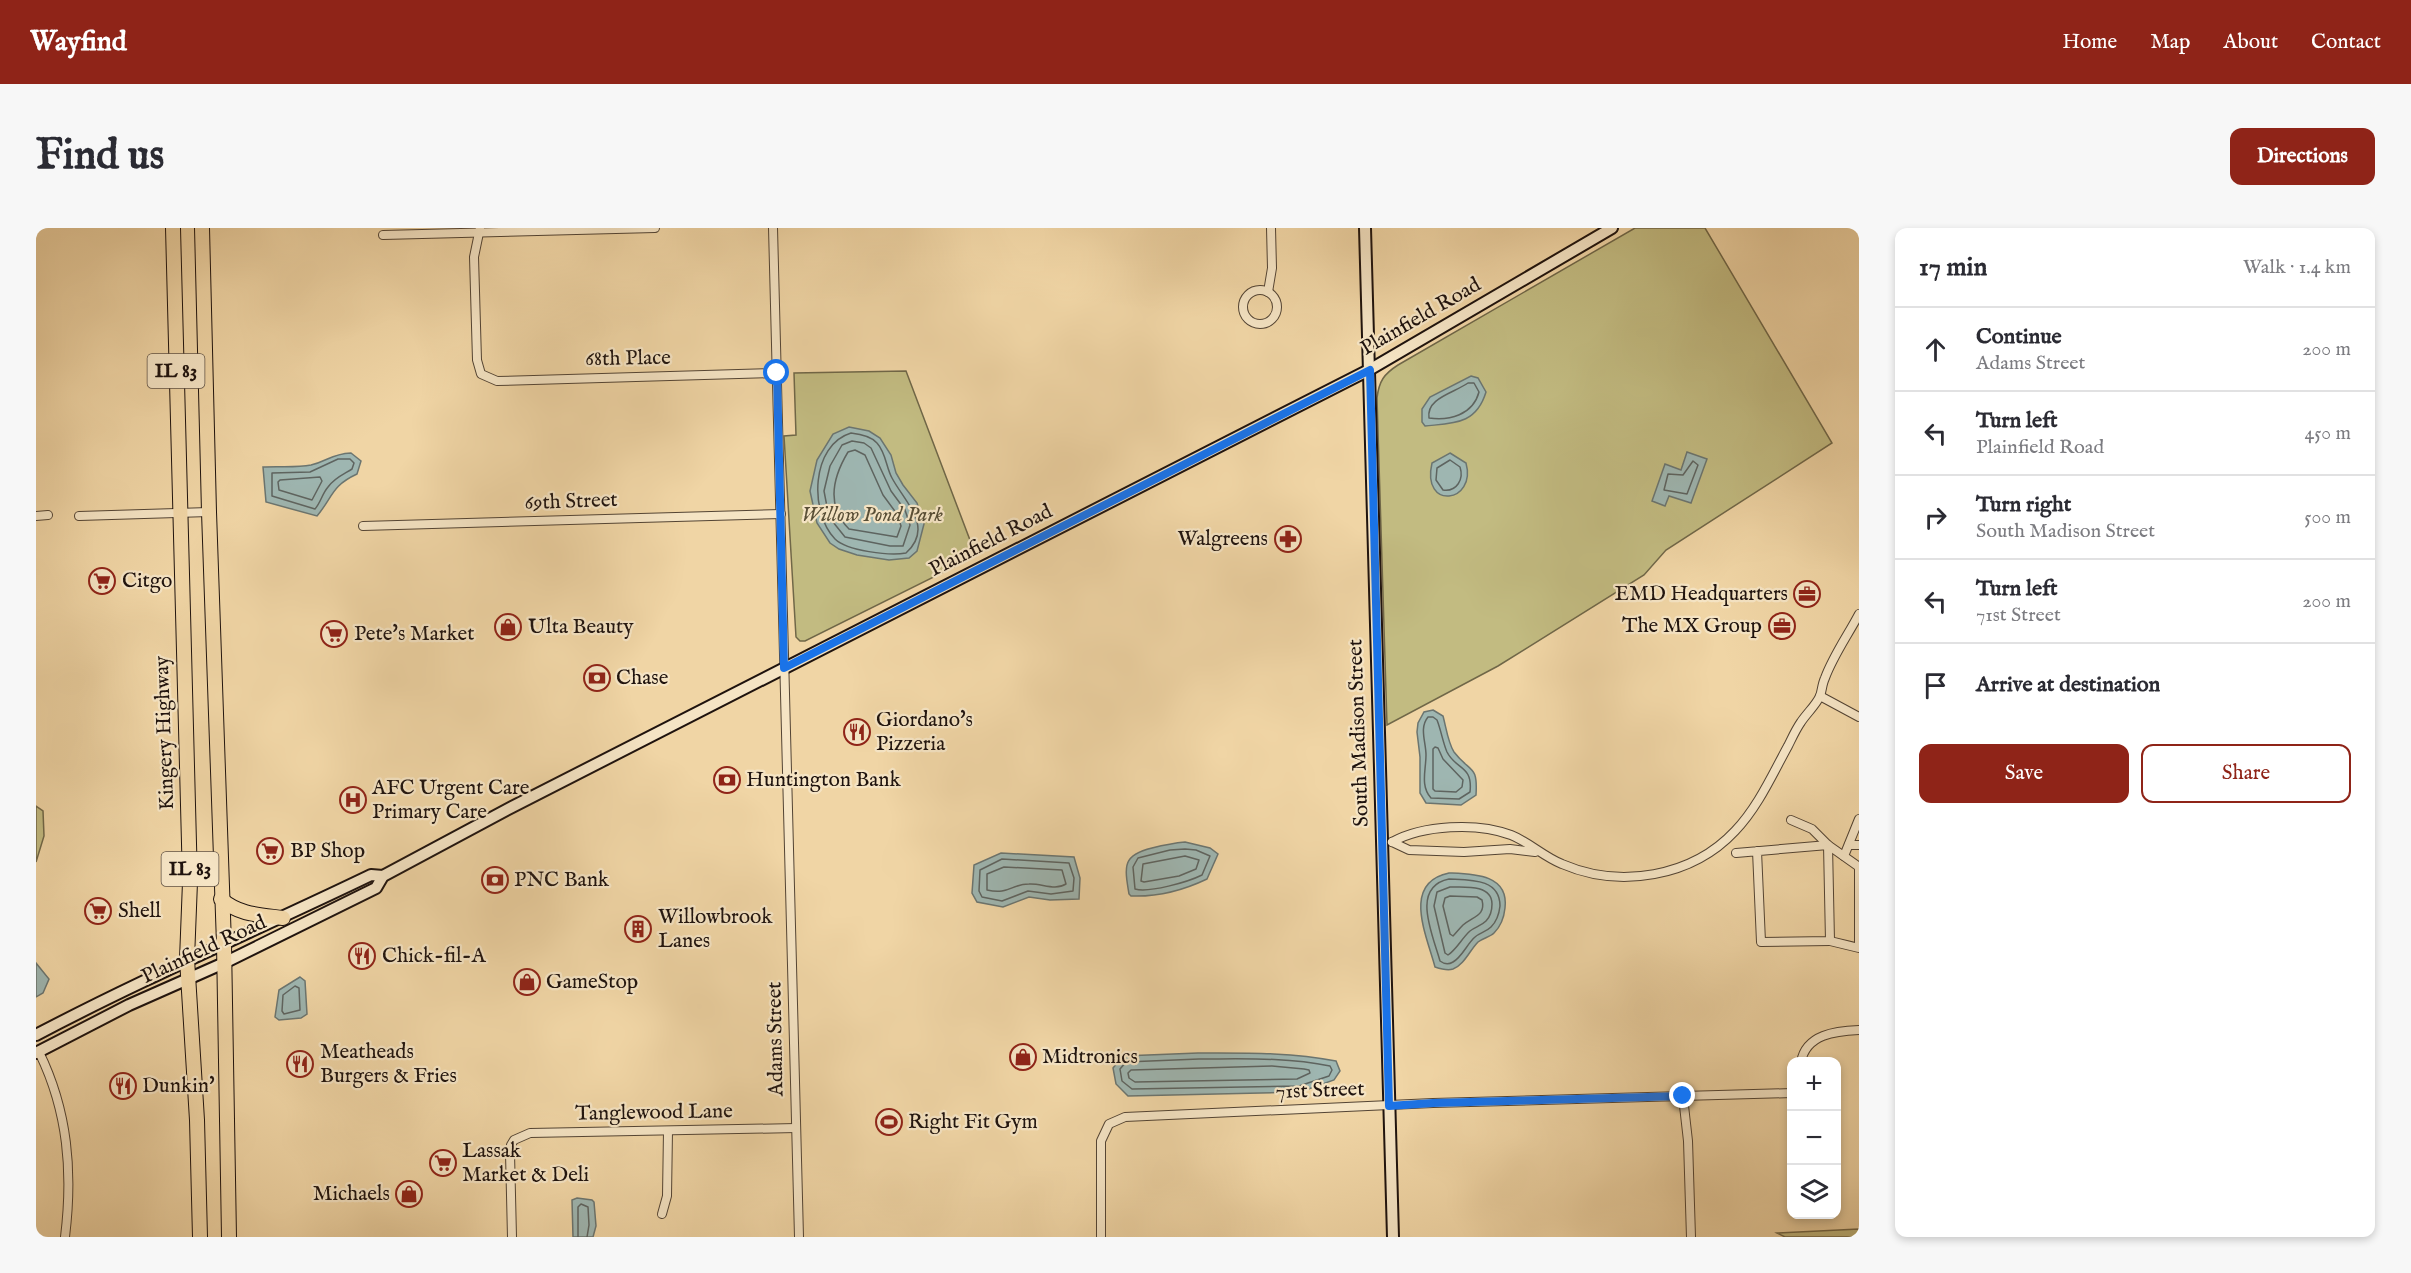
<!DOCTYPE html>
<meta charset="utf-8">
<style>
body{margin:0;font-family:"IM FELL English",serif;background:#f7f7f7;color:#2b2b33}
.controls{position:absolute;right:18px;bottom:18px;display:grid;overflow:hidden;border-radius:12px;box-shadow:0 3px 9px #0003}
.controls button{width:54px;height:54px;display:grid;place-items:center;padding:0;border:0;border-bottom:2px solid #e1e1e2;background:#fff;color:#2b2b33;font:30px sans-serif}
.stop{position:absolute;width:18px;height:18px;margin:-14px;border:4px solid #1a73e8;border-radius:50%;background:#fff}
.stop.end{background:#1a73e8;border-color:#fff;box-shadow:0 2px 6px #0008}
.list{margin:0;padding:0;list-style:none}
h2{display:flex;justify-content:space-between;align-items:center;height:78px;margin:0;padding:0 24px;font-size:26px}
h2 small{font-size:20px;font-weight:400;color:#7c7c81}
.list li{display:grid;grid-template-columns:39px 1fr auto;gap:18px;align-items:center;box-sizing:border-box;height:84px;padding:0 24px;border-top:2px solid #e1e1e2}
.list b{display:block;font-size:22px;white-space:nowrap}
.list p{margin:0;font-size:20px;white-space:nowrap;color:#7c7c81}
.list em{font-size:20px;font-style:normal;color:#7c7c81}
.actions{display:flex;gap:12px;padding:18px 24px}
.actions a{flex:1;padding:14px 0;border:2px solid #8f2418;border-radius:12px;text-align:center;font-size:21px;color:#8f2418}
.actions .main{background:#8f2418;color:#fff}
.icon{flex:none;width:33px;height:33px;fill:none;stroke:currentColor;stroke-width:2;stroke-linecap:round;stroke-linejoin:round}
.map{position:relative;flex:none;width:1823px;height:1009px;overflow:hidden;border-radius:12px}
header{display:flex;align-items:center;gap:36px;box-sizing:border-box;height:84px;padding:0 30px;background:#8f2418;color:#fff}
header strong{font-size:28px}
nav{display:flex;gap:33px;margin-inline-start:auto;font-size:21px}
.intro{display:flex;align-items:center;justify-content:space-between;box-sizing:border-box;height:144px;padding:0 36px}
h1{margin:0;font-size:42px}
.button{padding:15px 27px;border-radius:12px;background:#8f2418;color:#fff;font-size:21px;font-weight:700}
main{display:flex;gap:36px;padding:0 36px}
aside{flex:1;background:#fff;border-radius:12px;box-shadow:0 3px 9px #0003}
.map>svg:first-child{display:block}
</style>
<header>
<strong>Wayfind</strong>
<nav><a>Home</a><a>Map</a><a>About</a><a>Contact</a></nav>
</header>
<div class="intro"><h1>Find us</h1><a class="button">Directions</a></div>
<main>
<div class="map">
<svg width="1823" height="1009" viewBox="0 0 1823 1009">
<rect width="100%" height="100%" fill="#f0d5a5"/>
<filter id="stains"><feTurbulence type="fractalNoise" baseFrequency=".00333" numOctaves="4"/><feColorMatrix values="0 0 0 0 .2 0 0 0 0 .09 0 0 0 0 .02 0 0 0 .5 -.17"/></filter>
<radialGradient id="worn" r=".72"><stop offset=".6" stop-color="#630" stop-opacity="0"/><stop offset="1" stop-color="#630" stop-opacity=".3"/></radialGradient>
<g fill="#c2bb81" stroke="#706748" stroke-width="1.5">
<path d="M1599,0H1669L1796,215L1630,322L1608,347L1462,438L1351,497L1341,170C1343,153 1348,146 1362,137Z"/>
<polygon points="870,143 940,328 769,413 764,413 760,409 748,208 760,207 758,145"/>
<polygon points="0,578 7,583 8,608 0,634"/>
<polygon points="1823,1001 1823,1009 1749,1009 1741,1005"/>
</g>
<g fill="#9eb6b1" stroke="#6b7570" stroke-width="1.5">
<path d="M1435,148L1442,150L1450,164C1440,197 1417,195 1389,198L1386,194V181L1394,169Z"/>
<polygon points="813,199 833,203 844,210 855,227 860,245 867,257 881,275 888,296 881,323 873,330 853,332 821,327 803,321 794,315 781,295 774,263 781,232 797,206"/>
<polygon points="1651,224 1671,231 1655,275 1633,268 1629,278 1616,273 1629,236 1645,242"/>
<path d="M315,225L325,233L321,246C295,258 297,269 281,288L230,274L227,239C243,238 260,240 275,237C292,233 295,226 315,225Z"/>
<path d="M1414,225L1430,235C1441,275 1385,283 1396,235Z"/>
<path d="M1397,482L1407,488C1410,499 1412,515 1418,524C1434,545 1442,536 1440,567L1425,577L1390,575L1384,565V529L1381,504L1382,495L1388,484Z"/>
<path d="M1149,614L1174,620L1182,626L1171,651C1148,662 1121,669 1095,668L1093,666C1088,637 1087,627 1116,620C1128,617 1138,615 1149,614Z"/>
<polygon points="965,625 1038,629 1044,650 1043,671 1014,672 993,669 967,679 941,674 936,665 938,637"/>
<path d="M1413,645C1437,646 1473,646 1469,680C1468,690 1465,698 1458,705C1454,709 1447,710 1442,714C1434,722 1428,737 1417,741C1411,743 1405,741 1399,739C1391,708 1365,655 1413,645Z"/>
<polygon points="0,735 13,751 7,765 0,769"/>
<polygon points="264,749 269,753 271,786 265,790 243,792 239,789 243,762"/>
<path d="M1162,825C1209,825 1254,824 1300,833L1304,843L1298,852L1264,864L1092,868L1080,856L1077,840L1087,828Z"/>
<polygon points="541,970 556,972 558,974 560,998 557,1009 537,1009 536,972"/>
</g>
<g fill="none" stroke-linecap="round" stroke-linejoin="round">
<g stroke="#5e6460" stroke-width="1.5">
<path d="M1432,155H1438L1443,164C1437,187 1413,193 1393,190C1390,170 1418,165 1432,155Z"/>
<path d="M815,205C824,206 835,208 841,215C850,225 850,239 856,250C868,273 899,299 870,325C854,328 811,323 799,311C773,284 775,217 815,205Z"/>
<polygon points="816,213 828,215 835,220 855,263 869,282 874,297 867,318 854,318 809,309 793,289 788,263 794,238 806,217"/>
<path d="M819,222L829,227L847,267L861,286L865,298L861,309L813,301C790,278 797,249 812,224Z"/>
<path d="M302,231H314L318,235L316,241C308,246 298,250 292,259C286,266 285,274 279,281L236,268V245L274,244Z"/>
<path d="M1414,232L1424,239C1428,251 1421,264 1407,262L1400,252L1401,240Z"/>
<polygon points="1657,233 1662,237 1651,266 1628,262 1632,246 1647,247"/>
<polygon points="284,249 286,253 276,272 243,262 242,254 244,252"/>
<path d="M1392,489H1397L1401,492C1405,502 1407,515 1411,524C1420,542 1437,537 1434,564L1423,571L1395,570C1384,558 1390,542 1390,527C1390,514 1383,500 1392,489Z"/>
<polygon points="1399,519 1402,520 1407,531 1427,552 1426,559 1420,564 1399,563 1397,561 1397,521"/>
<path d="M1149,621L1160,622L1174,628L1166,647C1152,654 1113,665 1099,661L1097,639L1102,630L1134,622Z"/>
<polygon points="1149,628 1163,632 1160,641 1143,648 1108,654 1105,653 1107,636"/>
<polygon points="966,631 1033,635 1038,650 1037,663 1015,666 992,663 966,673 946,669 943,663 944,642"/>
<path d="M968,639L1026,642L1030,656C1019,663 1005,655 993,656C975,656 973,667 951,662V646Z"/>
<path d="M1413,651C1433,652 1464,650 1464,678C1463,687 1461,693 1455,699C1450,704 1443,705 1439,709C1431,716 1426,729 1417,734C1412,737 1408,736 1404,733C1397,707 1374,659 1413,651Z"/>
<path d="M1414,659C1428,659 1456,656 1456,676C1456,683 1454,689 1450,693C1445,698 1439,699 1434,703C1426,710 1421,721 1412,727L1409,725L1398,678L1401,664Z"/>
<path d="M1414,668L1441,669L1446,672C1450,688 1437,688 1427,697C1423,701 1420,705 1417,708L1414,706L1407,678L1409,670Z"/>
<polygon points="259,758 263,760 264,782 248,786 246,783 247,767"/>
<path d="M1163,831C1207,831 1250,829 1294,838L1296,842L1293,848L1263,858L1096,861L1086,853L1084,841L1090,834Z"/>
<polygon points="1236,838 1268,841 1273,842 1274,845 1261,851 1099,854 1093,850 1092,845 1095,842"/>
<polyline points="542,1009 542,979 545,976 552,979 553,997 551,1009"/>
</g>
<defs>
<g id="street">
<polyline points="444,0 438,29 441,132 445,146 461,153 741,145"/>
<polyline points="737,0 763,1009"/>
<polyline points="347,7 619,0"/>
<circle cx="1224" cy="79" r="17"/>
<polyline points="1232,64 1236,40 1235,0"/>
<polyline points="0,288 12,287"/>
<polyline points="43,288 173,284"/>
<polyline points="327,298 745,286"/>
<polyline points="1784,468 1823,489"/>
<polyline points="1755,592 1776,601 1792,617 1823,639 1823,720 1794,713"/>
<path d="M1356,614C1387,597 1441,594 1475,607C1493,614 1508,629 1526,636C1584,661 1656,649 1699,603C1722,579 1736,547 1752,518C1756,510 1760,501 1765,494C1771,485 1780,477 1784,468C1786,463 1786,456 1789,450C1797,428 1812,407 1823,386"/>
<polyline points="1356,614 1373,622 1428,624 1474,621 1499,624"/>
<polyline points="1813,617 1823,617"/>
<polyline points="1700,625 1792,617 1794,713 1725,714 1721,623"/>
<polyline points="1808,628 1823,591"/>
<path d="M3,824C32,883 37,944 29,1009"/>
<path d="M1765,834C1770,806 1800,803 1823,802"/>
<polyline points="1647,869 1652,913 1655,1009"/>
<polyline points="626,986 631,968 632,903"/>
<polyline points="476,1009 474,925 475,917 478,912 494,905 760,900"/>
<polyline points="1065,1009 1065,913 1073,896 1089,889 1397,875 1756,865"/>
</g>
<g id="secondary">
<polyline points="1329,0 1357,1009"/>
<path d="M0,807C110,749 223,701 335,647L347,648"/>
<polyline points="0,825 93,777 188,735 340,660 347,648 476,579 1333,142 1576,0"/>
</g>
<g id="highway">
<polyline points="137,0 154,654 151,731 161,892 164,1009"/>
<polyline points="166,0 173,284 188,716 193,1009"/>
<path d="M185,671C203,687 224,687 247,690"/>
</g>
</defs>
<use href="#street" stroke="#534434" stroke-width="10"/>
<use href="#secondary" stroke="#1f130e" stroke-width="14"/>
<use href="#highway" stroke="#1f130e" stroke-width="16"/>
<use href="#street" stroke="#f5e4c4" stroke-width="8"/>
<use href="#secondary" stroke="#f5e4c4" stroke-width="10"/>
<use href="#highway" stroke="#f0d5a5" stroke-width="14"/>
</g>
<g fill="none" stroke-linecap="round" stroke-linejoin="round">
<polyline stroke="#1a73e8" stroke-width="8" points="741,145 748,440 1334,142 1353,878 1397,875 1647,868"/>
</g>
<defs>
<symbol id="pharmacy-ring" viewBox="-11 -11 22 22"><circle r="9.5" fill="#f5e4c4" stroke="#8f2418" stroke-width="1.5"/><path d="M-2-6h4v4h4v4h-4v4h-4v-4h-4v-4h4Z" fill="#8f2418"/></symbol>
<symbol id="supermarket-ring" viewBox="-11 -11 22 22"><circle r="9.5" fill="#f5e4c4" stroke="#8f2418" stroke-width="1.5"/><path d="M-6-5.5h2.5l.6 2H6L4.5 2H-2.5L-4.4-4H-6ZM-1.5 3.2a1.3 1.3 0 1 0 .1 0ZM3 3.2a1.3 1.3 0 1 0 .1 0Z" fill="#8f2418"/></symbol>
<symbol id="office-ring" viewBox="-11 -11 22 22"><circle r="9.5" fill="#f5e4c4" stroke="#8f2418" stroke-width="1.5"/><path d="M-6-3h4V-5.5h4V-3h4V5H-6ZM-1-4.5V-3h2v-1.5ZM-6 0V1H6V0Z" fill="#8f2418"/></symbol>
<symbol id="shop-ring" viewBox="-11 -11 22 22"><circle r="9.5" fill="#f5e4c4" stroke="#8f2418" stroke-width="1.5"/><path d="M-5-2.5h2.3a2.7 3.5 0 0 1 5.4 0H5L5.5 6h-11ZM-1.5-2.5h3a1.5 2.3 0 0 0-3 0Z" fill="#8f2418"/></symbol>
<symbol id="bank-ring" viewBox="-11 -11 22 22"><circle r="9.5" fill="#f5e4c4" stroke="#8f2418" stroke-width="1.5"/><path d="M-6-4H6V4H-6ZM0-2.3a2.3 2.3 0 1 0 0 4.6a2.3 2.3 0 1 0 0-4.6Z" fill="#8f2418"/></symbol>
<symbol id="restaurant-ring" viewBox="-11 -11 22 22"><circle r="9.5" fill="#f5e4c4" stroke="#8f2418" stroke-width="1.5"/><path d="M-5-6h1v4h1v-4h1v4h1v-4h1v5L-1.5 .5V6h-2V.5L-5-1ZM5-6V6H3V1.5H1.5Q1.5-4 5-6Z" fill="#8f2418"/></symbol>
<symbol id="hospital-ring" viewBox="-11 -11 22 22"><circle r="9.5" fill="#f5e4c4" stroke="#8f2418" stroke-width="1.5"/><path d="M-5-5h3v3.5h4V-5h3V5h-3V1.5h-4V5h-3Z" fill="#8f2418"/></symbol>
<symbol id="building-ring" viewBox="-11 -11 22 22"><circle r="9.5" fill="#f5e4c4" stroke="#8f2418" stroke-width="1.5"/><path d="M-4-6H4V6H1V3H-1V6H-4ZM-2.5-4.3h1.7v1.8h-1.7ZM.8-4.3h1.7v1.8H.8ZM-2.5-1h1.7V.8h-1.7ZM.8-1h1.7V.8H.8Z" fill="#8f2418"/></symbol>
<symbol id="stadium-ring" viewBox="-11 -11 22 22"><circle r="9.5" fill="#f5e4c4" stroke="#8f2418" stroke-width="1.5"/><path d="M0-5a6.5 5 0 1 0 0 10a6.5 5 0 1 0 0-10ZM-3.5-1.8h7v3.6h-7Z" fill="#8f2418"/></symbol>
</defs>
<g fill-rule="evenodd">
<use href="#pharmacy-ring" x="1237" y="296" width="30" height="30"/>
<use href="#supermarket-ring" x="51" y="338" width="30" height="30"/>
<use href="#office-ring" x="1756" y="351" width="30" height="30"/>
<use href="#office-ring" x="1731" y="383" width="30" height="30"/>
<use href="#shop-ring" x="457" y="384" width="30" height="30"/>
<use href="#supermarket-ring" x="283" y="391" width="30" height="30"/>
<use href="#bank-ring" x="546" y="435" width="30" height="30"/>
<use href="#restaurant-ring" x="806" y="489" width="30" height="30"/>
<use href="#bank-ring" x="676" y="537" width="30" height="30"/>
<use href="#hospital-ring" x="302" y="557" width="30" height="30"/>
<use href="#supermarket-ring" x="219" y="608" width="30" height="30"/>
<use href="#bank-ring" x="444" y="637" width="30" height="30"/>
<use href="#supermarket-ring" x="47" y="668" width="30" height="30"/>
<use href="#building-ring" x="587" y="686" width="30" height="30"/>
<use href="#restaurant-ring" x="311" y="713" width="30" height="30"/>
<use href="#shop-ring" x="476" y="739" width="30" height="30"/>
<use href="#shop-ring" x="972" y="814" width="30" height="30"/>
<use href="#restaurant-ring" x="249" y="821" width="30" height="30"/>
<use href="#restaurant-ring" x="72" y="843" width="30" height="30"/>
<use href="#stadium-ring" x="838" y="879" width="30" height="30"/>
<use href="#supermarket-ring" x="392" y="920" width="30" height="30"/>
<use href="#shop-ring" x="358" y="951" width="30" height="30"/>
</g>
<g text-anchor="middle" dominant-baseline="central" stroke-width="4.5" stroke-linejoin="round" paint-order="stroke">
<g fill="#f5e4c4" stroke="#5f5245" stroke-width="1.5">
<rect x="111.5" y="126" width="57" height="34" rx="4.5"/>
<rect x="125.5" y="624" width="57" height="34" rx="4.5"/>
</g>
<g font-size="20" font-weight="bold" fill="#1f130e">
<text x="140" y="143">IL 83</text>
<text x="154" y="641">IL 83</text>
</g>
<g font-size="21" fill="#1f130e" stroke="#f5e4c4">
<text transform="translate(1385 89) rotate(-30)">Plainfield Road</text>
<text transform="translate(592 131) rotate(-1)">68th Place</text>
<text transform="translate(535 274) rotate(-2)">69th Street</text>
<text transform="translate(955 313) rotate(-27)">Plainfield Road</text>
<text transform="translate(129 505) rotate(-92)">Kingery Highway</text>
<text transform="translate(1323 505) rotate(-92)">South Madison Street</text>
<text transform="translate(168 722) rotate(-25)">Plainfield Road</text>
<text transform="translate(740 811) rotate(-91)">Adams Street</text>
<text transform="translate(1284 863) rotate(-2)">71st Street</text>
<text transform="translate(618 885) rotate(-1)">Tanglewood Lane</text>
</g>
<g font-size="21" font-style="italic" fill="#584e36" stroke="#f5e4c4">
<text x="836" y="287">Willow Pond Park</text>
</g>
<g font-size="21" fill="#1f130e" stroke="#f5e4c4" text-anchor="start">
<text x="1232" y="311" text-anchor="end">Walgreens</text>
<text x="86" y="353">Citgo</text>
<text x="1752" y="366" text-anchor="end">EMD Headquarters</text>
<text x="1726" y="398" text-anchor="end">The MX Group</text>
<text x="492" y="399">Ulta Beauty</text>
<text x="318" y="406">Pete's Market</text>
<text x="580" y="450">Chase</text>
<text x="840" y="492">Giordano's<tspan x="840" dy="24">Pizzeria</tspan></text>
<text x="710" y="552">Huntington Bank</text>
<text x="336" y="560">AFC Urgent Care<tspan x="336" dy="24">Primary Care</tspan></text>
<text x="254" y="623">BP Shop</text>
<text x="478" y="652">PNC Bank</text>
<text x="82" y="683">Shell</text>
<text x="622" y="689">Willowbrook<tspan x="622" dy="24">Lanes</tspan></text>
<text x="346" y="728">Chick-fil-A</text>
<text x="510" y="754">GameStop</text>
<text x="284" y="824">Meatheads<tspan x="284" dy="24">Burgers &amp; Fries</tspan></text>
<text x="1006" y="829">Midtronics</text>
<text x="106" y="858">Dunkin'</text>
<text x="872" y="894">Right Fit Gym</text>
<text x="426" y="923">Lassak<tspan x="426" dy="24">Market &amp; Deli</tspan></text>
<text x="354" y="966" text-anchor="end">Michaels</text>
</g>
</g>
<rect width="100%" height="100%" filter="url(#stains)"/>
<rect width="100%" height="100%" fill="url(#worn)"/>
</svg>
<div class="controls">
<button>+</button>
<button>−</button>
<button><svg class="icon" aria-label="layers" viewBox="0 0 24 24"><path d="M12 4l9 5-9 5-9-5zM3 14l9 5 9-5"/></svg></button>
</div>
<div class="stop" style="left:741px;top:145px"></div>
<div class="stop end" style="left:1647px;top:868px"></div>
</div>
<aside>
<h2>17 min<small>Walk · 1.4 km</small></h2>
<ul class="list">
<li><svg class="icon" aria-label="ahead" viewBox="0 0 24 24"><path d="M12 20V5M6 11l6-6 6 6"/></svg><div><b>Continue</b><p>Adams Street</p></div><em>200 m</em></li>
<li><svg class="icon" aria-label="left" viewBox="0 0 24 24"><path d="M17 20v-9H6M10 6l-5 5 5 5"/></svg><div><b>Turn left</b><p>Plainfield Road</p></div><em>450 m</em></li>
<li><svg class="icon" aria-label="right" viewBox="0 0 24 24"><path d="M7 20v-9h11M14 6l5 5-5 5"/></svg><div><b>Turn right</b><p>South Madison Street</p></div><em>500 m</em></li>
<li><svg class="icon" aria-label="left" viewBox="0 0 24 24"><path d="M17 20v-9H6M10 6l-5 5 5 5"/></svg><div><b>Turn left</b><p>71st Street</p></div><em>200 m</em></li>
<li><svg class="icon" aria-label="arrive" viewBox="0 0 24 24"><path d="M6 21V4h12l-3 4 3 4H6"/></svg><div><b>Arrive at destination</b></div></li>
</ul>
<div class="actions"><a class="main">Save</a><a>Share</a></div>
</aside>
</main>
